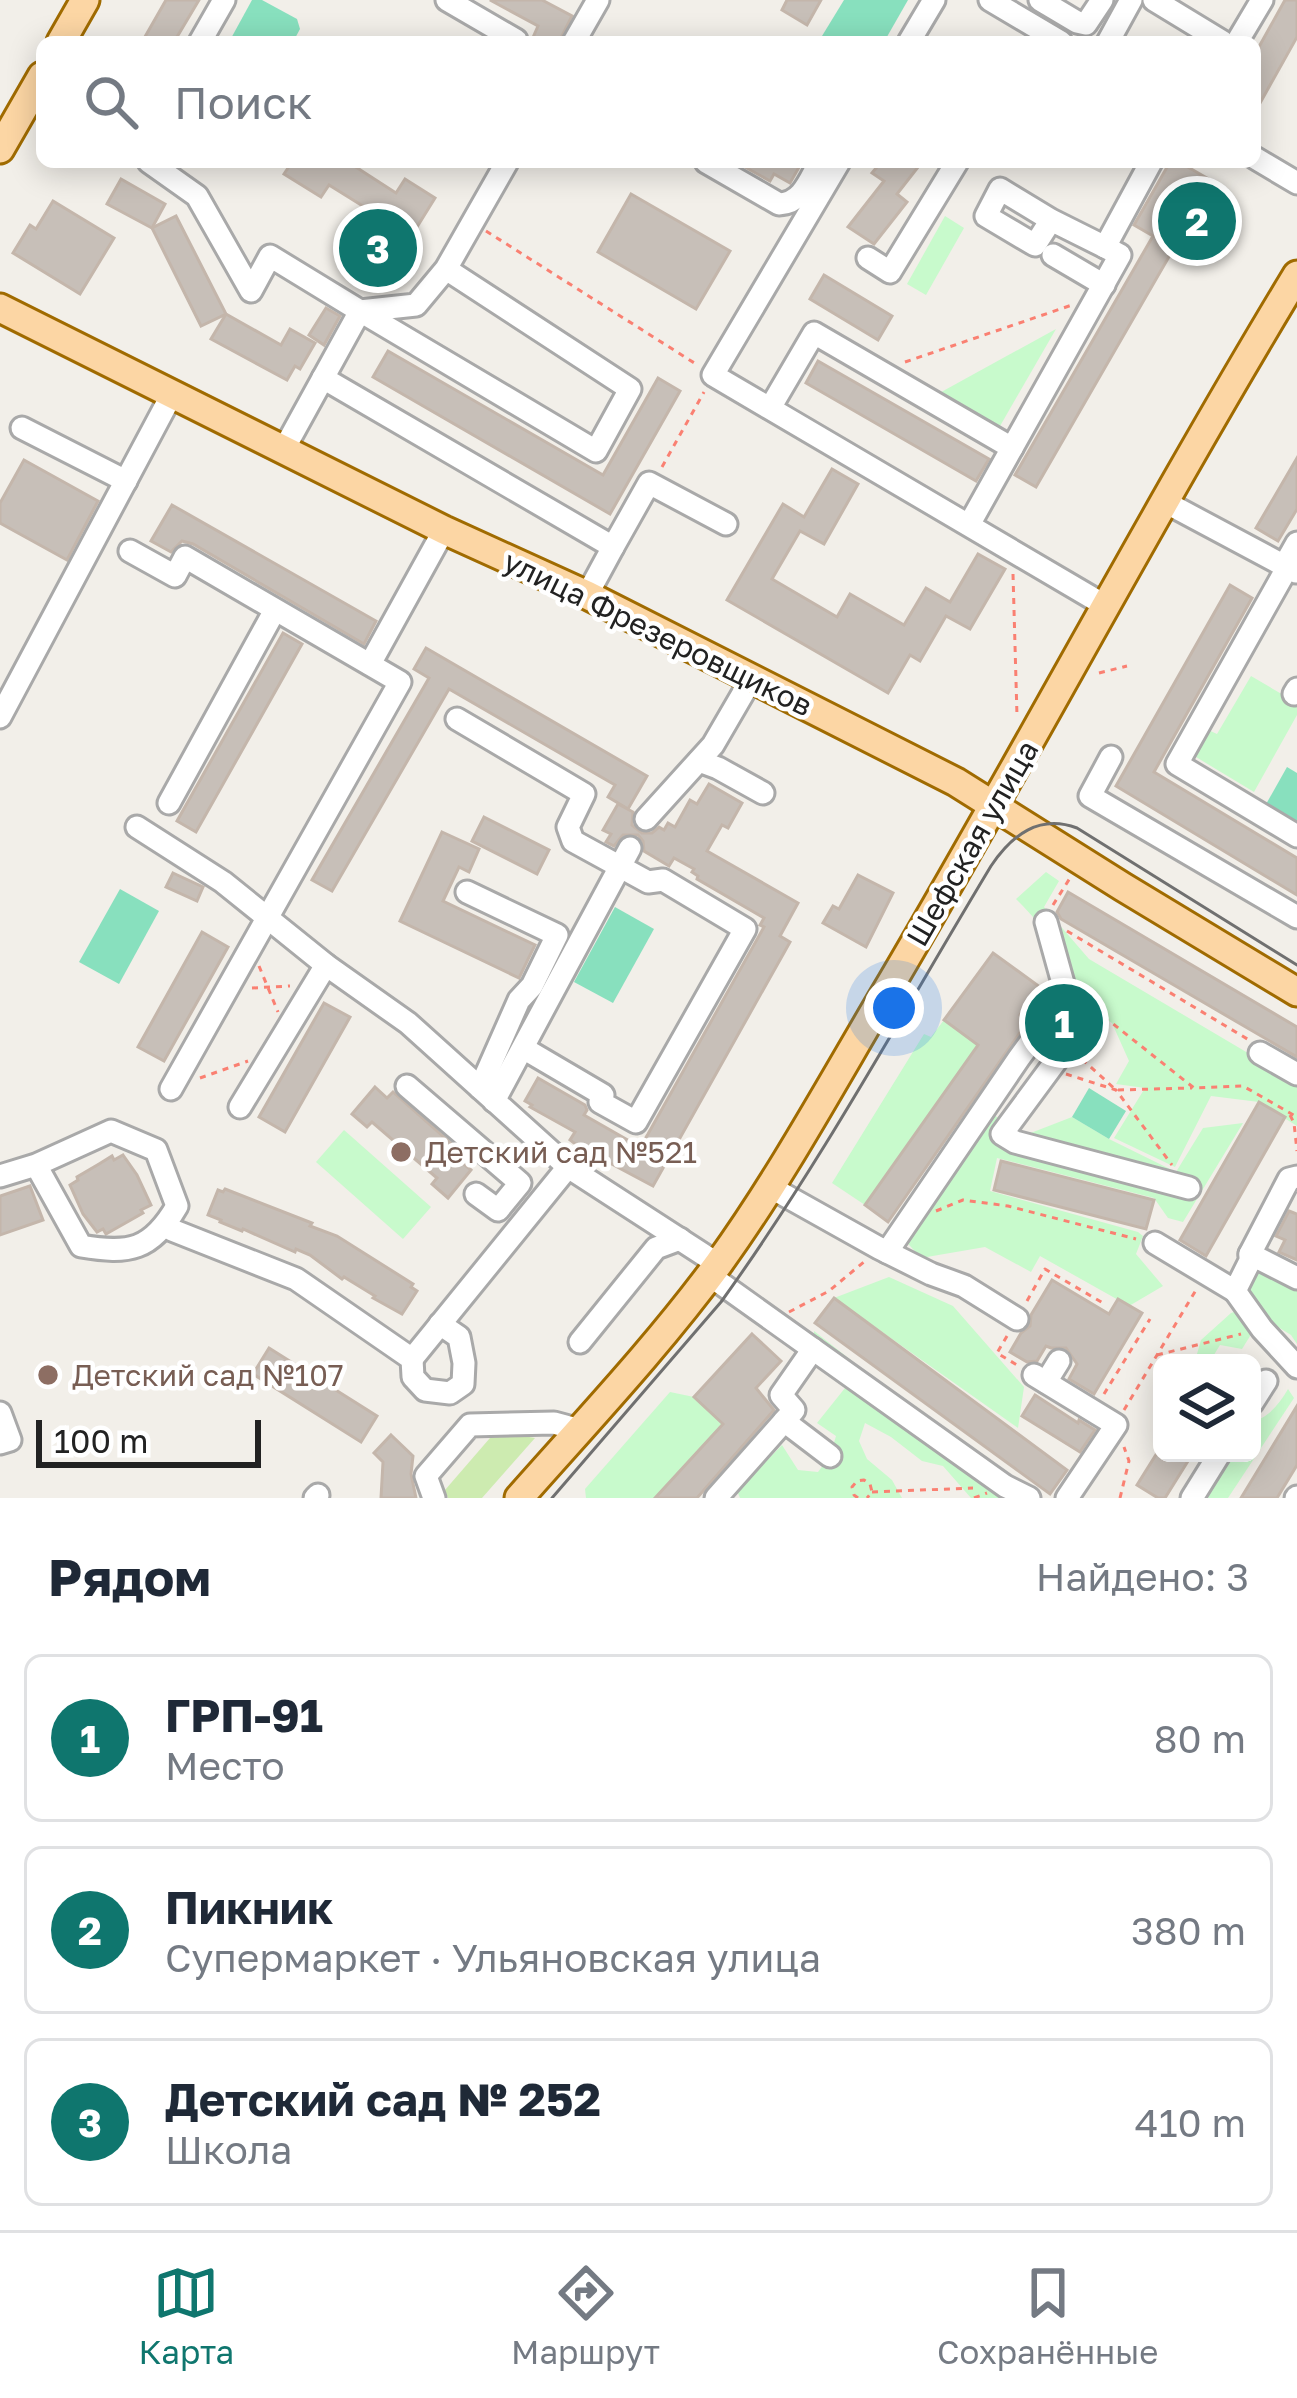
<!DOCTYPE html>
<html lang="ru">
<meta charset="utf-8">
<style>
body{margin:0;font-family:"Golos Text",sans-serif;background:#f6f6f7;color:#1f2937}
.controls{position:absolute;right:36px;bottom:36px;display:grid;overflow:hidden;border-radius:18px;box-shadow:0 6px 30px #0003}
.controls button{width:108px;height:108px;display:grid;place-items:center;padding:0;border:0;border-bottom:3px solid #e0e1e3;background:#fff;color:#1f2937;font:60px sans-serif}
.scale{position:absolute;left:36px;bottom:30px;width:225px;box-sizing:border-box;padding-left:12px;border:6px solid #222;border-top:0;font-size:33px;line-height:42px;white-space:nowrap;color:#222;-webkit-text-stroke:9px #fff;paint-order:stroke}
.you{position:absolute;left:894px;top:1008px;width:42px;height:42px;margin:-30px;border:9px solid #fff;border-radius:50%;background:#1a73e8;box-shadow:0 0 0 18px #1a73e833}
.badge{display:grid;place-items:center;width:78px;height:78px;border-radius:50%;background:#0f766e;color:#fff;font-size:39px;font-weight:700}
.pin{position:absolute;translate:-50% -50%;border:6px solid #fff;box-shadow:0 3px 12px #0006}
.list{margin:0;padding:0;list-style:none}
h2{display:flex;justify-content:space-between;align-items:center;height:156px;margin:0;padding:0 48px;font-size:51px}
h2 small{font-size:39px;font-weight:400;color:#747a83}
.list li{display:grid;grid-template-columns:78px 1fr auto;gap:36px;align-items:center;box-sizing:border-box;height:168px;margin:0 24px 24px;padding:0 24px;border:3px solid #e0e1e3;border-radius:18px}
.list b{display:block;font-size:45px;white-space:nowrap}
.list p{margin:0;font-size:39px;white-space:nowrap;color:#747a83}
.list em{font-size:39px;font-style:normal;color:#747a83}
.icon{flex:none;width:66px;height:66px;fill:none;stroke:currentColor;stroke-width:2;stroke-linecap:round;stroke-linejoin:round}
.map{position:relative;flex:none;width:1297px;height:1498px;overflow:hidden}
.search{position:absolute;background:#fff;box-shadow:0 6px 30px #0003;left:36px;right:36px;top:36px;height:132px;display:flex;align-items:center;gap:30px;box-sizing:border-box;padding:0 42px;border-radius:18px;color:#747a83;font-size:45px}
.sheet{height:732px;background:#fff}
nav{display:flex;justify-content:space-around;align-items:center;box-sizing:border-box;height:168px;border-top:3px solid #e0e1e3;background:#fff;font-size:33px;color:#747a83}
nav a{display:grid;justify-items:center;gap:6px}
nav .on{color:#0f766e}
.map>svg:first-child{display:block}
</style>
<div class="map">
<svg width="1297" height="1498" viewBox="0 0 1297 1498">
<rect width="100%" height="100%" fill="#f2efe9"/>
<polygon fill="#cdebb0" points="496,1431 535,1438 482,1498 448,1498 445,1490"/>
<g fill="#c8facc">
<polygon points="945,216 964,228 926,295 907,284"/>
<polygon points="1056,329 996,433 934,396"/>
<polygon points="1251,676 1297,703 1297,715 1254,792 1191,754 1204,728 1217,734"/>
<path d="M1046,872L1059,881L1044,907L1089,959L1297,1082V1126L1259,1102L1211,1096L1175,1167L1114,1138L1145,1088L1116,1084L1129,1061L1112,1023L1077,1001C1064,956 1049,932 1016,899Z"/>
<polygon points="944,1020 978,1045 865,1205 832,1183 924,1034 931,1037"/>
<polygon points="1031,1030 1035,1055 994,1115 1023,1136 1072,1117 1109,1139 1176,1172 1203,1128 1243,1123 1183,1222 1168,1218 1154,1198 997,1158 990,1191 1138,1232 1143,1236 1136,1254 1163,1286 1129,1306 1040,1256 1031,1272 985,1247 921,1258 891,1225"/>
<polygon points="344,1130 431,1207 403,1239 316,1162"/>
<polygon points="1265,1259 1297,1276 1297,1344 1291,1335 1262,1317 1242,1349 1220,1345 1209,1363 1188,1363 1195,1361 1201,1340 1231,1313 1243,1309 1245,1281"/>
<polygon points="889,1277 953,1306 1024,1387 1018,1428 834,1298"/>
<polygon points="814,1331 1013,1488 1006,1498 971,1498 943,1466 922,1461 891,1437 865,1423 859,1441 867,1459 892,1480 902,1498 740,1498 737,1491 782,1445 798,1470 818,1472 830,1456 836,1436 817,1423 845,1388 813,1349"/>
<path d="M1288,1389L1294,1398L1228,1498H1179L1205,1453H1252V1421C1268,1419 1280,1403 1288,1389Z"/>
<polygon points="670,1392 694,1397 723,1424 655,1498 586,1498 585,1489"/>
</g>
<g fill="#88e0be">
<polygon points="252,0 262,0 297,19 300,29 293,42 229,42"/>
<polygon points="844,0 908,0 884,42 822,42 822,36"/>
<polygon points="1287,767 1297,773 1297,825 1265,806"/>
<polygon points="120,889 159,911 119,984 79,962"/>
<polygon points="615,907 654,929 613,1003 574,982"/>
<polygon points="1089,1088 1126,1111 1109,1139 1072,1117"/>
</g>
<g fill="#c7bfb8" stroke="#c4b6ab" stroke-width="3">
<polygon points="166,0 199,0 174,42 142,42"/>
<polygon points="490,0 542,0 572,16 559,42 531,42 538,26"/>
<polygon points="787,0 821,0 807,25 782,10"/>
<polygon points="1285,0 1297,0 1297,37 1255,112 1255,54"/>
<polygon points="292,162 302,166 305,162 348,162 396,193 405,179 435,198 417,227 397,215 373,252 349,236 366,208 329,185 321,197 284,174"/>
<polygon points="736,162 802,162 790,183 774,174 770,181"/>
<polygon points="881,162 922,162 897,194 907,202 874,244 848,227 884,181 872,173"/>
<polygon points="1170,162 1179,162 1226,189 1204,228 1182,216 1166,244 1174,248 1036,487 1015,475 1153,236 1134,225"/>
<polygon points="121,179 165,204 152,228 107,204"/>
<polygon points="631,194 730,251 696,309 598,252"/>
<polygon points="53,201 114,238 80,294 13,253 30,225 36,229"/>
<polygon points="176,216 226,314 201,326 152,228"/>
<polygon points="824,275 892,316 878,340 810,299"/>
<polygon points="326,308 340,316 324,345 309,335"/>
<polygon points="226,314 281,345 290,329 315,343 300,369 295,366 287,380 211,339"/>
<polygon points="388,351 603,475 658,378 680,391 610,514 373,377"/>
<polygon points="818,361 989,459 976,481 806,383"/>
<polygon points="1297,458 1297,509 1278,541 1256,528"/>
<polygon points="24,460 98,501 67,560 0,523 0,503"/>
<polygon points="832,469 858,484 824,544 800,531 772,579 837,617 850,594 904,625 926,588 950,602 978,554 1005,569 970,629 946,616 920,661 910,655 888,693 727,600 783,504 804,517"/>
<polygon points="172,505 376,621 364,644 193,544 182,541 171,552 151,541"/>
<polygon points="1230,585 1252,598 1154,772 1297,858 1297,895 1116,786"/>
<polygon points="283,633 302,644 196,832 177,821"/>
<polygon points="426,648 647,776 628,809 608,797 615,785 449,689 332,891 312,880 429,678 414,669"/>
<polygon points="709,784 742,803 728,828 722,825 707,851 798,903 780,936 790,942 653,1186 578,1146 570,1140 575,1132 530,1107 532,1105 525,1101 538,1078 585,1105 587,1110 584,1115 640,1147 648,1134 764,927 760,925 764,918 697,879 698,876 692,872 694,869 674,858 669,866 644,851 643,841 638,835 623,835 614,846 606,842 611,834 603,830 618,804 633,812 632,825 642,833 652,833 659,827 664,830 668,823 675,827 690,800 697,804"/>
<polygon points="484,817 549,850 537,874 472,841"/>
<polygon points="442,832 479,849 469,872 459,867 443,901 535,945 519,978 400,921"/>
<polygon points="173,873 203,887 197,901 166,887"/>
<polygon points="858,875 893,893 866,947 823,923 833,906 839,909"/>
<polygon points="1068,892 1297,1027 1297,1057 1061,919 1057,912"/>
<polygon points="202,932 228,947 164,1061 138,1047"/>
<polygon points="993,953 1040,987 1020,1015 1028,1021 888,1222 865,1205 978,1045 944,1020"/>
<polygon points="324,1003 350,1017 285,1132 259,1117"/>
<polygon points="375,1087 387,1098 393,1092 463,1154 458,1159 471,1170 448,1198 432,1184 437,1178 372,1122 367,1127 352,1114"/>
<polygon points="1259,1102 1285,1117 1206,1256 1180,1240"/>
<polygon points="123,1155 137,1175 151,1205 141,1210 143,1213 106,1234 103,1229 97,1232 83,1214 70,1185 78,1180 77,1177 99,1164 112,1156 114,1160"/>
<polygon points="1001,1161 1154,1200 1146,1229 994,1190"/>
<polygon points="30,1186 43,1220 0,1235 0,1196"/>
<polygon points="225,1189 312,1223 310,1226 337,1236 413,1284 411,1287 417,1291 402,1314 373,1298 375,1296 344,1277 342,1279 310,1255 296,1249 295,1252 243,1229 242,1231 220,1222 221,1220 208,1215 218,1190 223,1192"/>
<polygon points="1289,1211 1297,1214 1297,1260 1279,1252 1285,1240 1276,1236"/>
<polygon points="1052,1280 1109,1314 1118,1299 1142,1313 1094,1394 1069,1379 1077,1364 1066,1348 1051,1348 1046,1346 1037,1361 1027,1362 1010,1352 1021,1333 1030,1326 1031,1315"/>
<polygon points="834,1298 1067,1470 1050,1494 815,1323"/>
<polygon points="752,1334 781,1361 756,1388 774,1410 697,1498 655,1498 723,1424 694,1397"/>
<polygon points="269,1348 377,1416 361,1442 253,1374"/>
<polygon points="1035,1395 1078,1423 1079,1420 1095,1430 1080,1452 1022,1416"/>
<polygon points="1297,1406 1297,1465 1277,1498 1241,1498"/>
<polygon points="391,1435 413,1456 411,1474 416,1498 381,1498 383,1462 374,1453"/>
<polygon points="1157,1453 1193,1453 1165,1498 1158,1498 1137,1485"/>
</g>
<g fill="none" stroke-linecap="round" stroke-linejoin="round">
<defs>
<g id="minor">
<polyline points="447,0 516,40 515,42"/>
<polyline points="990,0 1061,42"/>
<polyline points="1040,0 1077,22 1086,24 1102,0"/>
<polyline points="1154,0 1223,42"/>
<polyline points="200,42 224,0"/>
<polyline points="574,42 598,0"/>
<polyline points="909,42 934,0"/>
<polyline points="1108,42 1131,0"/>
<polyline points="1237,42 1262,0"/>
<polyline points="1255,158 1297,183"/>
<polyline points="149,162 197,196 251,291 270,256 360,311 284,449"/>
<path d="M706,162L779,204C802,203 809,181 819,163L833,171"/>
<polyline points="839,162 713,375 1106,606"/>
<polyline points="1051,220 1035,245 986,216 1000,189 1051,220 1105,247"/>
<polyline points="1053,255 1104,285"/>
<polyline points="868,258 890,272 957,162"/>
<polyline points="446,269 630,389 596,451 360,311 416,305 446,269 507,162"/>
<polyline points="323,378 613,547 587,595"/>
<polyline points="770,408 814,333 1012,448"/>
<polyline points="22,428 126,481"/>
<polyline points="1165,502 1296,572"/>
<polyline points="970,523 1120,255 1105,247 1151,162"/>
<polyline points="613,547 649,483 726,524"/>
<polyline points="130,551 175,576 185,557 400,682 171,1089"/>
<polyline points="1284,566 1297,543"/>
<polyline points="1287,568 1177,764 1297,836"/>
<polyline points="370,664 444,530"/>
<polyline points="1294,694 1297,689"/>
<polyline points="0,717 172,394"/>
<polyline points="457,719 584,794 568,827 573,841 648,882 663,880 745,929 636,1122 600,1102 603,1095 523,1048"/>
<polyline points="1111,757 1090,796 1297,917"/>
<polyline points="699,761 718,768 763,793"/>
<polyline points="169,803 275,610"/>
<polyline points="646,819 713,745 752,678"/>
<polyline points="137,827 223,882 326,965 408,1023 568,1167 718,1264"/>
<polyline points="467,892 557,935 532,986 519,1000 480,1088"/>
<polyline points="1041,1028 1067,1046 1002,1134 1015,1142 1189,1188"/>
<polyline points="1260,1053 1297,1074"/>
<polyline points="407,1086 520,1183 498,1210 476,1194"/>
<polyline points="494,1101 630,848"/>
<polyline points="240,1107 326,965"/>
<path d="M0,1176L36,1165L111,1131L156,1150L177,1206C151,1251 129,1254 81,1246L36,1165"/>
<polyline points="770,1187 879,1248 931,1274 964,1286 1017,1319"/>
<polyline points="167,1224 172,1230 296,1279 412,1359 413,1377 425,1390 450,1393 463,1384 464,1363 459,1337 440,1324"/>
<polyline points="1155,1243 1235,1291 1250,1261 1250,1254 1297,1278"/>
<polyline points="887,1252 1019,1058 1066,994 1046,922"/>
<polyline points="1250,1254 1289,1179 1297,1177"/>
<polyline points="709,1275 1005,1486 1029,1498"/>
<polyline points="1235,1291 1262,1329 1297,1367"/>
<polyline points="580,1342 656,1248 680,1239"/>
<polyline points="412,1359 568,1167"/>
<polyline points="1034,1375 1116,1425 1067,1498"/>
<polyline points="1046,1382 1059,1361"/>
<polyline points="1252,1403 1266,1381"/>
<polyline points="0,1413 10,1440 0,1443"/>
<polyline points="784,1421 830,1456"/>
<polyline points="315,1498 318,1495"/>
<polyline points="434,1498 426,1476 470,1425 554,1423 580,1430"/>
<polyline points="716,1498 794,1410 781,1395 813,1349"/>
<polyline points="1192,1498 1220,1453"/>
<polyline points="1296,1498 1297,1497"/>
</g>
<g id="major">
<polyline points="61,42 85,0"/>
<polyline points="0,149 42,76"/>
<polyline points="0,308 444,530 587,595 956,782 1123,887 1297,992"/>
<path d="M519,1498C587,1421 658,1346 719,1263C781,1177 832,1083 886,992C1026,755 1154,511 1297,275"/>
</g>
</defs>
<use href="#minor" stroke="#a9a9a9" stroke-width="27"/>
<use href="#major" stroke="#a06b00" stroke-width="33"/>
<g stroke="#fa8072" stroke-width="3" stroke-dasharray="6 6" stroke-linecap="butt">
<polyline points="486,231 696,364"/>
<polyline points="905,362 1072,305"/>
<polyline points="662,467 704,392"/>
<polyline points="1013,574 1017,716"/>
<polyline points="1099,673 1127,666"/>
<polyline points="1053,905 1070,878"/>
<polyline points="1067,931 1249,1040"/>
<polyline points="259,966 278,1012"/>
<polyline points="252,988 290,986"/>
<polyline points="1083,1005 1112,1023 1194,1088 1243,1086 1297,1117"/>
<polyline points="1082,1059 1116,1090 1192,1088"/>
<polyline points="1066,1074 1116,1090 1172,1165"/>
<polyline points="200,1078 248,1061"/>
<polyline points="1290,1115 1294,1123 1297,1151"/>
<polyline points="936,1211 963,1200 1008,1206 1136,1239"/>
<polyline points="1027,1301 1045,1269 1103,1303"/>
<polyline points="789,1312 829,1291 865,1261"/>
<polyline points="1007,1336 997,1353 1017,1365"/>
<polyline points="1157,1355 1241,1334"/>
<polyline points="1104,1394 1150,1319"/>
<polyline points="1124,1410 1196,1290"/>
<polyline points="872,1492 973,1488"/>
<polyline points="858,1498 854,1495 852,1487 857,1481 864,1480 870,1484 872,1492 867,1498"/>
<polyline points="974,1498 987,1493"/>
<polyline points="1120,1498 1129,1461 1124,1447"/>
</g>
<use href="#minor" stroke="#fff" stroke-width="21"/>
<use href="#major" stroke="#fcd6a4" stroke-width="27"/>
<path stroke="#707070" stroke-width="3" d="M552,1498L721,1302C821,1163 903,1012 991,866C1012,835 1039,814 1077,828L1297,965"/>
</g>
<g fill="#8d6e63" stroke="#fff" stroke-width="4.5">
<circle cx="401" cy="1152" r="12"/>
<circle cx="48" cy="1375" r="12"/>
</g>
<g text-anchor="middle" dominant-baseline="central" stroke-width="9" stroke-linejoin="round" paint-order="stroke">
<g font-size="30" fill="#222" stroke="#fff">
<text transform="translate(658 633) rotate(26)">улица Фрезеровщиков</text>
<text transform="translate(972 843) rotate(-60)">Шефская улица</text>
</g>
<g font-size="30" fill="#785e54" stroke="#fff" text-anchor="start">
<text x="425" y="1152">Детский сад №521</text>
<text x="72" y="1375">Детский сад №107</text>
</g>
</g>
</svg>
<div class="controls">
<button><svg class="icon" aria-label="layers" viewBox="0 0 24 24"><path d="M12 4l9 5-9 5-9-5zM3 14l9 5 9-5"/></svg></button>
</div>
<div class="scale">100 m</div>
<div class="you"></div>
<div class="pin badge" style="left:1064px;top:1023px">1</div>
<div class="pin badge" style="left:1197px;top:221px">2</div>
<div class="pin badge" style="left:378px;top:248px">3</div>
<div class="search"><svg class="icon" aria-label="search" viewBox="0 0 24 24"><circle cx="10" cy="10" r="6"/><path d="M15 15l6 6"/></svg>Поиск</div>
</div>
<section class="sheet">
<h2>Рядом<small>Найдено: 3</small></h2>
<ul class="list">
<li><span class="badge">1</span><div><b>ГРП-91</b><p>Место</p></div><em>80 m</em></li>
<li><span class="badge">2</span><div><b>Пикник</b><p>Супермаркет · Ульяновская улица</p></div><em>380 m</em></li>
<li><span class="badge">3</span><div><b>Детский сад № 252</b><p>Школа</p></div><em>410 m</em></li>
</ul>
</section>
<nav>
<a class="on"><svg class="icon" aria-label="map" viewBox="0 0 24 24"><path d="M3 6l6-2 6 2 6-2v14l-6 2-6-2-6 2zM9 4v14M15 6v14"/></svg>Карта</a>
<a><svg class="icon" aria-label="directions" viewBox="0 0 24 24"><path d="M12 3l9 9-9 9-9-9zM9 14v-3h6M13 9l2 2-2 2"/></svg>Маршрут</a>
<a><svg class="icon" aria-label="saved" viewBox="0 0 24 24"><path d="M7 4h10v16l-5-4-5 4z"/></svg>Сохранённые</a>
</nav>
